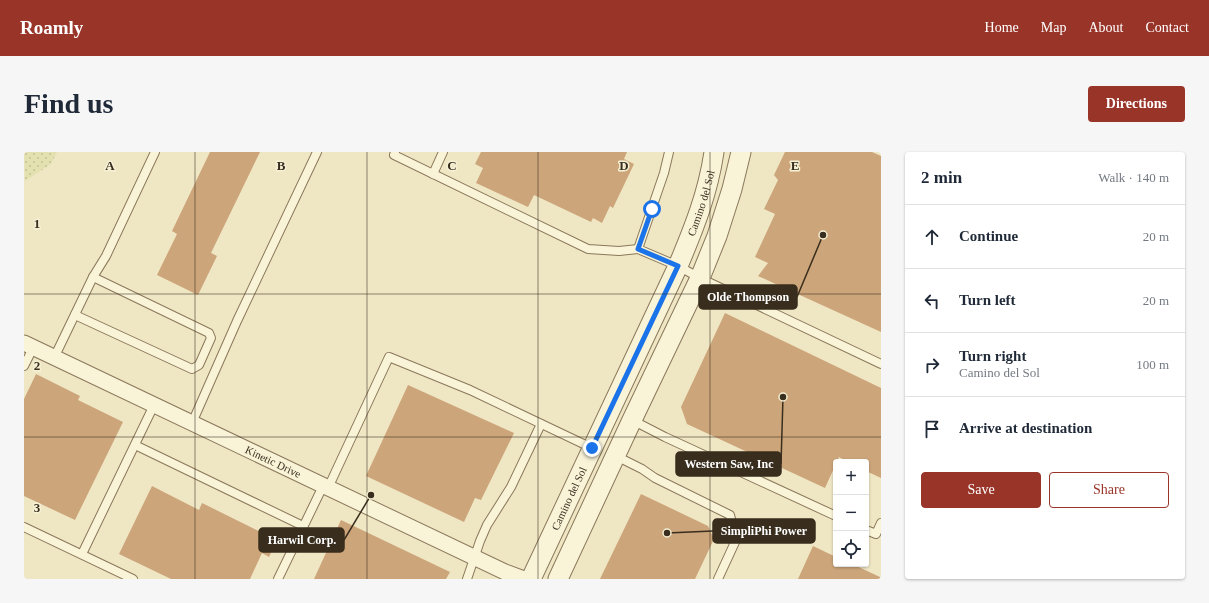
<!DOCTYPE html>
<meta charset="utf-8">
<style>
body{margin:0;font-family:"Times New Roman",serif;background:#f6f6f7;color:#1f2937}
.controls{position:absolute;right:12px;bottom:12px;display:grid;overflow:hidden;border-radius:4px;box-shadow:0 1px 3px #0004}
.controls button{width:36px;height:36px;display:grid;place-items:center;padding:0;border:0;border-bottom:1px solid #e0e1e3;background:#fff;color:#1f2937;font:20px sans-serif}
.stop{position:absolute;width:12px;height:12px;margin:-9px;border:3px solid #1a73e8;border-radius:50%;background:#fff}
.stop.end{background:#1a73e8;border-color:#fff;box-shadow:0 1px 4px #0008}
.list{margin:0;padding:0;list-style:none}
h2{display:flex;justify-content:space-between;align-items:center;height:52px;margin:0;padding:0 16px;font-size:17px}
h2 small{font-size:13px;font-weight:400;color:#747a83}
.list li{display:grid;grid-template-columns:26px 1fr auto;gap:12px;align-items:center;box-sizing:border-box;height:64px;padding:0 16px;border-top:1px solid #e0e1e3}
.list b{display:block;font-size:15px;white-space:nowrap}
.list p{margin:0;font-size:13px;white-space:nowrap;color:#747a83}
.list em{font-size:13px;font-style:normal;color:#747a83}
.actions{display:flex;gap:8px;padding:12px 16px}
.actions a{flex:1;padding:9px 0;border:1px solid #993429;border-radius:4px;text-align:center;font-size:14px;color:#993429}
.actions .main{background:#993429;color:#fff}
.icon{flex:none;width:22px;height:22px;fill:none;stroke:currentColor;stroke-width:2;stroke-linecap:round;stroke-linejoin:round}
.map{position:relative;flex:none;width:857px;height:427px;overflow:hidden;border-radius:4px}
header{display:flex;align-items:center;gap:24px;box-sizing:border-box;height:56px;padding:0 20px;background:#993429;color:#fff}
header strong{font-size:19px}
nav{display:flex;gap:22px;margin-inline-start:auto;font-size:14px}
.intro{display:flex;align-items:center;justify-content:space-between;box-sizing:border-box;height:96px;padding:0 24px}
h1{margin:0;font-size:28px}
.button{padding:10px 18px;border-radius:4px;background:#993429;color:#fff;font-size:14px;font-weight:700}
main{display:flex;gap:24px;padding:0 24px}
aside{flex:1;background:#fff;border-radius:4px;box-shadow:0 1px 3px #0004}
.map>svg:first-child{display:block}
</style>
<header>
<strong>Roamly</strong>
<nav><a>Home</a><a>Map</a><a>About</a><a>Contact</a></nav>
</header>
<div class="intro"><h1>Find us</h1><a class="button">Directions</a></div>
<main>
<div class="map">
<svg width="857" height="427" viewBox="0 0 857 427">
<defs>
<pattern id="farmland-dots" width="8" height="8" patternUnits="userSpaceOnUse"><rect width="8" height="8" fill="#e4e1b1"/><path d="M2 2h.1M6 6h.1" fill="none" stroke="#c4c198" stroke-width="1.8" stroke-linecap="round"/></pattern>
</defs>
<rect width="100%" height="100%" fill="#efe6c4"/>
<polygon fill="url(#farmland-dots)" points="0,0 33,0 27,12 1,29"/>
<g fill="#cda57a">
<polygon points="186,0 236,0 187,101 193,104 174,143 133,123 153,82 148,79"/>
<polygon points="457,0 603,0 600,7 610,12 589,56 586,54 578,71 569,66 567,70 510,43 504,55 452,31 459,16 451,12"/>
<polygon points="761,0 848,0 857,4 857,180 734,124 744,111 731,105 751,62 740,57 754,28 750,23"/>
<polygon points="701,161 857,236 857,326 842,319 842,310 824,310 815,305 801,336 663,272 657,255"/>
<polygon points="12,222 56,244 54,248 99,270 51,368 0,344 0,247"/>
<polygon points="384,233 490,281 457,348 451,346 440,370 342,324"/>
<polygon points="128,334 175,358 178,351 253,388 245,405 238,401 226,427 147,427 95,402"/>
<polygon points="617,342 684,374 690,387 671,427 576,427"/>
<polygon points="317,368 426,420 422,427 290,427"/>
<polygon points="789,394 812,405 812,412 828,412 856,425 856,427 774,427"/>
</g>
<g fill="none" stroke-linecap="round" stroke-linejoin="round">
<defs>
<g id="service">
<polyline points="371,0 370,3 564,97 595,99 614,97"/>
<polyline points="645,0 640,21 614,97 654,114 676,126 857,212"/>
<polyline points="409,22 419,0"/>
<polyline points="51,163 168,217 175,213 187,186 185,181 69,125"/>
<polyline points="30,206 69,125 82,104 131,0"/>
<polyline points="0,214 9,196"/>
<polyline points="608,268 641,285 812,364"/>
<polyline points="168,271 213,169 293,0"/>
<polyline points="111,293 279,374"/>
<polyline points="592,304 618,317 631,326 706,363 712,388 694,427"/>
<polyline points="304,336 365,205 446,238 568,296"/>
<polyline points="0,375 109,427"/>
<polyline points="842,378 852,382 857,371"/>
<polyline points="58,402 130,253"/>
<polyline points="254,427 299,334"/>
<polyline points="443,427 456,389 463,373 487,335 517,272"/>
</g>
<g id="minor">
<path id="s1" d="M0,191L481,420L500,427"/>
</g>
<g id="tertiary">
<path id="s2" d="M507,427L654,114C670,76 684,41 690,0"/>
<polyline points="534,427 608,268 676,126 693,84 708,37 717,0"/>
</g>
</defs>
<use href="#service" stroke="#8a785a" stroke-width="10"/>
<use href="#minor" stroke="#8a785a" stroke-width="17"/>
<use href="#tertiary" stroke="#8a785a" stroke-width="21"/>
<use href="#service" stroke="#f9f3d8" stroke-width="8"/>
<use href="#minor" stroke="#f9f3d8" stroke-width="15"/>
<use href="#tertiary" stroke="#f9f3d8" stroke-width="19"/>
</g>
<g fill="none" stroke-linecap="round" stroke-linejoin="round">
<polyline stroke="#1a73e8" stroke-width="5" points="568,296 654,114 614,97 628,57"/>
</g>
<path fill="none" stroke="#392e1e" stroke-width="1" stroke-opacity="0.55" d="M171,0V427M343,0V427M514,0V427M686,0V427M0,142H857M0,285H857"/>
<g text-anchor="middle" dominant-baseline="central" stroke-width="3" stroke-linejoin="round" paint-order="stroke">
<g font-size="11" fill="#392e1e" stroke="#f6f0d4">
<text stroke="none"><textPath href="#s2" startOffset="413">Camino del Sol</textPath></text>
<text stroke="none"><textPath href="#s1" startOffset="276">Kinetic Drive</textPath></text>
<text stroke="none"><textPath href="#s2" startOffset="89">Camino del Sol</textPath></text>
</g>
</g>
<g font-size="13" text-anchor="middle" font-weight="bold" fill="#392e1e" stroke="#f6f0d4" stroke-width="3" stroke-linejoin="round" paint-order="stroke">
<text x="86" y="18">A</text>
<text x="257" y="18">B</text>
<text x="428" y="18">C</text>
<text x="600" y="18">D</text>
<text x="771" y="18">E</text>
<text x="13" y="76">1</text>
<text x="13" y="218">2</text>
<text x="13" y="360">3</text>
</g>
<path fill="none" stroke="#392e1e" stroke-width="1.5" d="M799 83L773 145M759 245L757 312M643 381L689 379M347 343L320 388"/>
<g fill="#392e1e" stroke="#f6f0d4" stroke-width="1.5">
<circle cx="799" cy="83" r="4"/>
<circle cx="759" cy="245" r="4"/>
<circle cx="643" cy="381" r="4"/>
<circle cx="347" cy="343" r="4"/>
</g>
<g fill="#392e1e" stroke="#392e1e" stroke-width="1.5">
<rect x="675" y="133" width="98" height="24" rx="4"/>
<rect x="652" y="300" width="105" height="24" rx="4"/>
<rect x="689" y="367" width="102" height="24" rx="4"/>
<rect x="235" y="376" width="85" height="24" rx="4"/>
</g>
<g font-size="12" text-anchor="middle" font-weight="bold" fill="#fff">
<text x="724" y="149">Olde Thompson</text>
<text x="705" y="316">Western Saw, Inc</text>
<text x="740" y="383">SimpliPhi Power</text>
<text x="278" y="392">Harwil Corp.</text>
</g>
</svg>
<div class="controls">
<button>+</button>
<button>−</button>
<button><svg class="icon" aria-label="locate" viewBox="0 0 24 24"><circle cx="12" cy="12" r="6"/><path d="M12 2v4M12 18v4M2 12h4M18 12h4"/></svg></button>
</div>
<div class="stop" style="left:628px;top:57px"></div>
<div class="stop end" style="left:568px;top:296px"></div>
</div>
<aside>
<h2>2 min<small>Walk · 140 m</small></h2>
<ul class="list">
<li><svg class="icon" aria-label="ahead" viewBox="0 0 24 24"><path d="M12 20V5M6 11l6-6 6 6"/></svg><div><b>Continue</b></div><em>20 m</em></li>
<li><svg class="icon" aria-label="left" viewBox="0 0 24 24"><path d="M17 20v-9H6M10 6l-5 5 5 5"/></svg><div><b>Turn left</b></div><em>20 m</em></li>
<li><svg class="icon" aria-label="right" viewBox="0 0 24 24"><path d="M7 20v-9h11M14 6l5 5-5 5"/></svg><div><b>Turn right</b><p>Camino del Sol</p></div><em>100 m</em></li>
<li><svg class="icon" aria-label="arrive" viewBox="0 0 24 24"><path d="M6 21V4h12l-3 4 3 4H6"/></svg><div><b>Arrive at destination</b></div></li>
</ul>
<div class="actions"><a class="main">Save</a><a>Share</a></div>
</aside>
</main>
